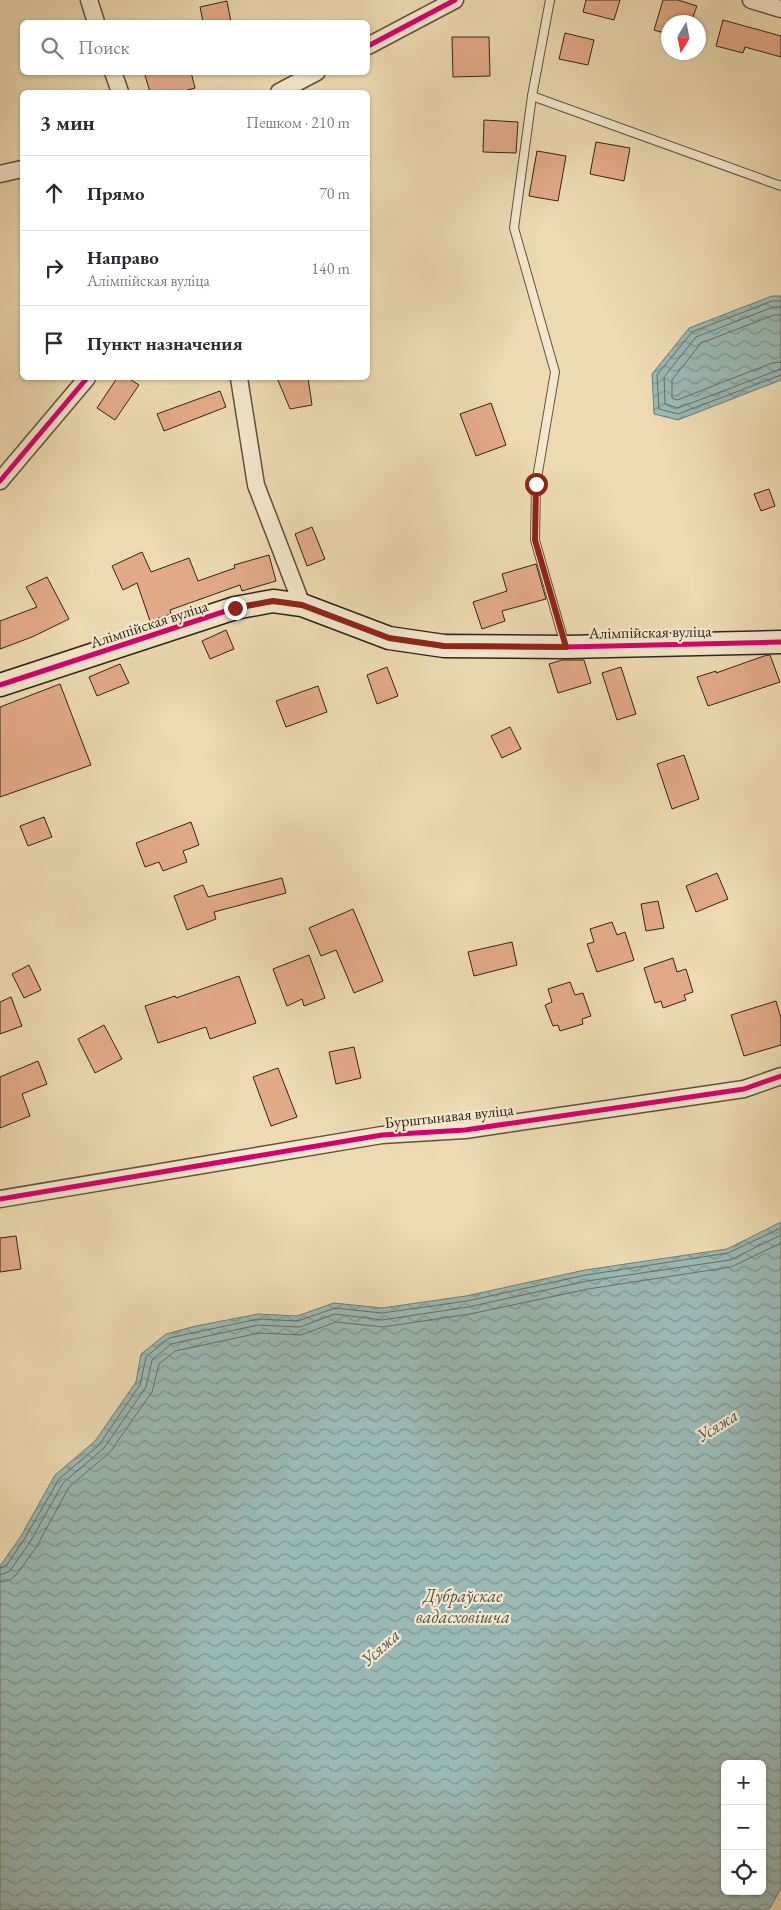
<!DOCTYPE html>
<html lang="ru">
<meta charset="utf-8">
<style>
body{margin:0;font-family:"EB Garamond",serif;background:#f2f2f3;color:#2b2b33}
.controls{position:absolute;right:15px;bottom:15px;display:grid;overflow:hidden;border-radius:8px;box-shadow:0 1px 4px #0004}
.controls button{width:45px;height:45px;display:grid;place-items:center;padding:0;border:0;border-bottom:1px solid #e1e1e2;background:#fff;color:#2b2b33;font:25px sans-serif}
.compass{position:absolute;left:661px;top:15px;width:45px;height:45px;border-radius:50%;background:#fff;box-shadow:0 1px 4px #0004;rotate:190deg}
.stop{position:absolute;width:15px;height:15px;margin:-11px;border:4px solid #8f2418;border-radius:50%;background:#fff}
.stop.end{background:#8f2418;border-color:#fff;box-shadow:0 1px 5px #0008}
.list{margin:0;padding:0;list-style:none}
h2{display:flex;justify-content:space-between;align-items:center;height:65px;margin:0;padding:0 20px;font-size:21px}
h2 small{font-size:16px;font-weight:400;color:#7c7c81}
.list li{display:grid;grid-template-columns:32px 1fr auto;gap:15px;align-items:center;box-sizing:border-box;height:75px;padding:0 20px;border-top:1px solid #e1e1e2}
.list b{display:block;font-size:19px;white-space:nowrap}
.list p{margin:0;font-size:16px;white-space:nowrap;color:#7c7c81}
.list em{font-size:16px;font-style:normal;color:#7c7c81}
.icon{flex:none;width:28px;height:28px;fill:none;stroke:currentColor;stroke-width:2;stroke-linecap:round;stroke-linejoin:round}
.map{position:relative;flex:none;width:781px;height:1910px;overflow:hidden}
.search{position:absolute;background:#fff;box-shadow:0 1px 4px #0004;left:20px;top:20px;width:350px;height:55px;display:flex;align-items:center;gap:12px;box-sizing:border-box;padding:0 18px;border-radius:8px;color:#7c7c81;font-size:19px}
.panel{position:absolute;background:#fff;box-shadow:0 1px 4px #0004;left:20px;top:90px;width:350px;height:290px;border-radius:8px}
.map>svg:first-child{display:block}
</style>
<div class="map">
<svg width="781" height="1910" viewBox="0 0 781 1910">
<defs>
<pattern id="water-waves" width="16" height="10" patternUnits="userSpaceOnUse" patternTransform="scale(1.25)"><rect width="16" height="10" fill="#9bb9b4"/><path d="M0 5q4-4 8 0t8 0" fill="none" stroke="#7f9692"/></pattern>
</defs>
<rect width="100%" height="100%" fill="#eddab2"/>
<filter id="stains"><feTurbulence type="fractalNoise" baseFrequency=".004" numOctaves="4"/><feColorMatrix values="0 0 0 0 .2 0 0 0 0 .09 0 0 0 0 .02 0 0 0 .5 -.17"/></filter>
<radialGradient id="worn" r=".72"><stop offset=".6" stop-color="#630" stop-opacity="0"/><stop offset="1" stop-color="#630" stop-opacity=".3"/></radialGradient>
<g fill="url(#water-waves)" stroke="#717d76" fill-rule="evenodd">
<polygon points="772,296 781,296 781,380 678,420 654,414 652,374 689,328"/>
<path d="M781,1222V1888L770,1908L764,1910H0V1566L21,1536L55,1475L95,1441L136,1382L141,1354L166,1334L196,1326L258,1314L297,1316L334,1303L382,1308L466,1296L585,1270L727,1249ZM725,1764H762V1891H725Z"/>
</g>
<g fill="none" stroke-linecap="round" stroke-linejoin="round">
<g stroke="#666e67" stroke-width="1">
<polyline points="781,301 772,301 692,332 657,375 659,409 678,414 781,375"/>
<polyline points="781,307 773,307 696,337 664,377 665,404 678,408 781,369"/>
<polyline points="781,315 774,315 701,343 672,380 672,398 677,400 772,363 781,362"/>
<polyline points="0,1568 6,1566 25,1538 59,1479 99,1445 140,1385 146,1357 169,1338 258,1319 298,1321 335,1308 382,1313 467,1301 586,1275 728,1253 781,1228"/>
<polyline points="0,1575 10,1571 30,1542 63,1483 104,1448 146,1387 152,1360 171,1344 258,1325 300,1327 335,1314 382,1320 468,1307 587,1281 730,1260 781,1235"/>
<polyline points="0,1582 10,1580 17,1574 37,1546 69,1487 110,1452 152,1392 159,1364 175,1351 259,1333 301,1335 336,1322 383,1327 470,1314 588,1289 731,1267 781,1243"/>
</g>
</g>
<g fill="#e3aa89" stroke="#32231a">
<polygon points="586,0 620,0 614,20 583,12"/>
<polygon points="663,0 678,0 697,6 691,22 668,22 668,34 654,30"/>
<polygon points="227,1 231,22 203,22 200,7"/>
<polygon points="723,20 781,36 781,57 745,47 743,53 716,46"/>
<polygon points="565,33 594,40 588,65 559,59"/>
<polygon points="452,37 489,37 490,76 453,77"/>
<polygon points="144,72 191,72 195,88 181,92 150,92"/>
<polygon points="484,120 518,122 516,153 483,152"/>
<polygon points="596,142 630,148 624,181 590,174"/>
<polygon points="537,151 566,156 558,201 529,196"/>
<polygon points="117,378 128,378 139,385 115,420 97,408"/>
<polygon points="277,378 308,378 312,405 290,409"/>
<polygon points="220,391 226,407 164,431 157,414"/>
<polygon points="491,403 506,445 476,456 460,414"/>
<polygon points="769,489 775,506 761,511 754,494"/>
<polygon points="312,527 325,559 307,566 295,534"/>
<polygon points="142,552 151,572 189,558 198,581 235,568 234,565 269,555 276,581 242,591 240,585 170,610 171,614 150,621 137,583 123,590 112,566"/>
<polygon points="536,564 546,599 502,611 505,621 482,629 473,602 507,591 502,574"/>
<polygon points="47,577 69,619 32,637 0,649 0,621 37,607 26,587"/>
<polygon points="226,630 234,649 210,659 202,641"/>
<polygon points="770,655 780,682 708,706 697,677 716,671 716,673 764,656"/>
<polygon points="562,660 584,660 591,683 558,693 549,664"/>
<polygon points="120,664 129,683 97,696 89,677"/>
<polygon points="387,667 398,696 377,704 367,675"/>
<polygon points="621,667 636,714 617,720 602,673"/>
<polygon points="60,684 91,765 0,797 0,707"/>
<polygon points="318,686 327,712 286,727 276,701"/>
<polygon points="510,727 521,749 502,758 491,736"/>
<polygon points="684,755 699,799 672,809 657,764"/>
<polygon points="44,817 52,837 28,846 20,826"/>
<polygon points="191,822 199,845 183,851 187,862 163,871 159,862 145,867 136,843"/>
<polygon points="717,873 728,899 696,912 686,886"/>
<polygon points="282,878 286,893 214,912 216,919 187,930 174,896 203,885 208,897"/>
<polygon points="658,901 664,928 646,931 641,904"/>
<polygon points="353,909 383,981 354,993 336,950 321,956 309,928"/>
<polygon points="612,922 617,935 625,932 634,960 597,972 587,944 594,942 590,929"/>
<polygon points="512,942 517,965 474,976 468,952"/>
<polygon points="309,955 325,998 304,1006 302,999 287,1006 273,969"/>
<polygon points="673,958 677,972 686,969 693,992 684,995 686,1000 663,1008 661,1001 655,1003 644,968"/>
<polygon points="29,965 41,990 24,998 12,974"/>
<polygon points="239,976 256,1023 210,1039 206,1027 158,1043 145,1006 175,996 176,998"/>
<polygon points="570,982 575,995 583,993 591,1016 582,1019 583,1024 560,1031 558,1025 553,1026 545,1005 552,1002 548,989"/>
<polygon points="11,997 22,1026 0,1034 0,1002"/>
<polygon points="776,1001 781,1018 781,1045 744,1056 731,1015"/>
<polygon points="104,1025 122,1059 95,1073 78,1039"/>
<polygon points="354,1047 361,1078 336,1084 329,1052"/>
<polygon points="38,1061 47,1084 22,1094 30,1116 0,1128 0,1077"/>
<polygon points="278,1068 297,1117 271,1126 253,1077"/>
<polygon points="16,1236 21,1269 0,1272 0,1238"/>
</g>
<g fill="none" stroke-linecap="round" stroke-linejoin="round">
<defs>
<g id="lane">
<polyline points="550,0 532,96 514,228 555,372 536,484 535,540 565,645"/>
<polyline points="532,96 781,186"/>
</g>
<g id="street">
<polyline points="89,0 96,22"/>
<polyline points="751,0 781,9"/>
<polyline points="368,46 455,0"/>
<polyline points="113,72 120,92"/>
<polyline points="279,92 317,72"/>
<polyline points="0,174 22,169"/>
<polyline points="239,378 256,485 302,605"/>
<polyline points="0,481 87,378"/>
<polyline points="0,1199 382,1135 465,1130 744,1089 781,1076"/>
</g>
<polyline id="secondary" points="0,685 235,608 273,601 302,605 389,638 444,646 566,647 781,642"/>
</defs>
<use href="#lane" stroke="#615140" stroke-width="10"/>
<use href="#street" stroke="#615140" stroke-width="19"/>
<use href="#secondary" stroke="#32231a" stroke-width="25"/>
<use href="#lane" stroke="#f3e7cd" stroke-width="8"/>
<use href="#street" stroke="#f3e7cd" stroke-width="16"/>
<use href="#secondary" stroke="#f3e7cd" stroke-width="22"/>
<defs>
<g id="cycleway">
<polyline points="368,46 455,0"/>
<polyline points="0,481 87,378"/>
<polyline points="0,685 235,608 273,601 302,605 389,638 444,646 566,647 781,642"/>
<polyline points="0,1199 382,1135 465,1130 744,1089 781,1076"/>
</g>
</defs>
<use href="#cycleway" stroke="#f3e7cd" stroke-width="8"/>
<use href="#cycleway" stroke="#d6006c" stroke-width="5"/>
</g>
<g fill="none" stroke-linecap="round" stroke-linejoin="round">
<polyline stroke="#8f2418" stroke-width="6" points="235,608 273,601 302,605 389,638 444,646 566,647 535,540 536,484"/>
</g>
<g text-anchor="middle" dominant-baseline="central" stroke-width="4.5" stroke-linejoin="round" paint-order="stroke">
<g font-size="16" fill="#32231a" stroke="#f3e7cd">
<text transform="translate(149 624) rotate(-18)">Алімпійская вуліца</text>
<text transform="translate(650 632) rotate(-1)">Алімпійская вуліца</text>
<text transform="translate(449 1116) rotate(-6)">Бурштынавая вуліца</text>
</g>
<g font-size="18" font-style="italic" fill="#525048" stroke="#f3e7cd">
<text transform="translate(717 1425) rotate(-32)">Усяжа</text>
<text x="463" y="1595">Дубраўскае<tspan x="463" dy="21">вадасховішча</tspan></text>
<text transform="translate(380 1647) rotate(-42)">Усяжа</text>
</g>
</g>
<rect width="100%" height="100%" filter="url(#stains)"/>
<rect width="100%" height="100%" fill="url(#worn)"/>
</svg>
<div class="controls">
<button>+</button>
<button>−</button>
<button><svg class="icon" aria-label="locate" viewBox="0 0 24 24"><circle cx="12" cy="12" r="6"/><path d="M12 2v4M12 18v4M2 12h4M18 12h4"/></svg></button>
</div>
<svg class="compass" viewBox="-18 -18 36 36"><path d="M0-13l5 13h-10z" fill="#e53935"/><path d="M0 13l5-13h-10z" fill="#7c7c81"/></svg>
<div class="stop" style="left:536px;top:484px"></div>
<div class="stop end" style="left:235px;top:608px"></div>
<div class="search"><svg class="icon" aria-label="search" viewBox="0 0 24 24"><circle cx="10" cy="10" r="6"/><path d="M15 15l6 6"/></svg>Поиск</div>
<section class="panel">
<h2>3 мин<small>Пешком · 210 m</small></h2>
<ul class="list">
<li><svg class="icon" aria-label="ahead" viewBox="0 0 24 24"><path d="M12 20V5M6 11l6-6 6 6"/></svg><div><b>Прямо</b></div><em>70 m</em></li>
<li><svg class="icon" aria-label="right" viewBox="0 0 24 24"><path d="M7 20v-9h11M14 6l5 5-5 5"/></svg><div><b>Направо</b><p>Алімпійская вуліца</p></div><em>140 m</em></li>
<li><svg class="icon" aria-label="arrive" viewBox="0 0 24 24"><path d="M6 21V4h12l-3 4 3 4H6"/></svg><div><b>Пункт назначения</b></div></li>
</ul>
</section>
</div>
